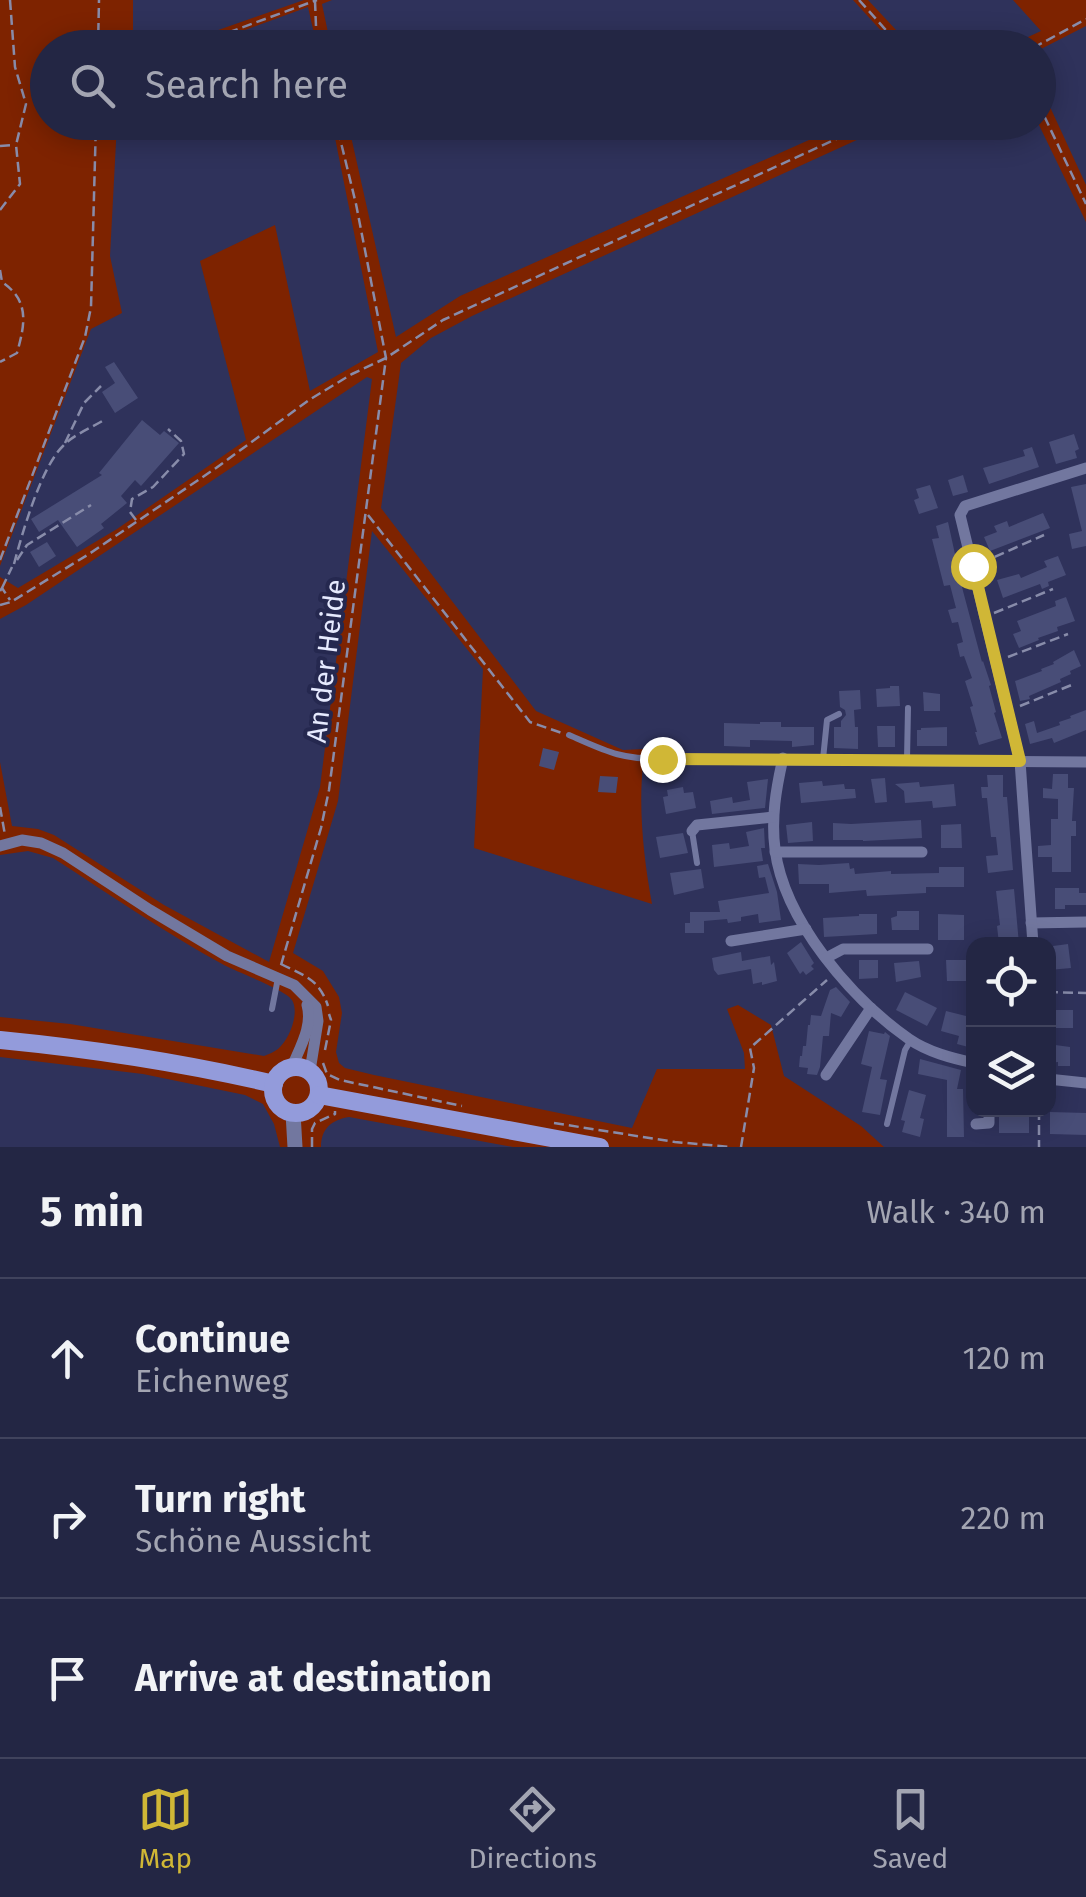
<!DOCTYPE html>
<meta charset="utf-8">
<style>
body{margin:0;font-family:"Fira Sans",sans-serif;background:#2b2e4b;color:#f1f3f6}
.controls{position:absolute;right:30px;bottom:30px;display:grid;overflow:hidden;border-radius:20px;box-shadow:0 5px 25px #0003}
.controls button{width:90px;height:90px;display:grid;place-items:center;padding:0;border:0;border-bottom:2px solid #40435d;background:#232644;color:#f1f3f6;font:50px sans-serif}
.stop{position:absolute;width:30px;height:30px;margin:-22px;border:8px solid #d0b736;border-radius:50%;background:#fff}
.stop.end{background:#d0b736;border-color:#fff;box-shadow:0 2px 10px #0008}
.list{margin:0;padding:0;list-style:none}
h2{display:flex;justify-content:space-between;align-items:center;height:130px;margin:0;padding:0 40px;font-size:42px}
h2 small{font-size:32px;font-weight:400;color:#a3a5b2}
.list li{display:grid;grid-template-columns:65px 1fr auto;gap:30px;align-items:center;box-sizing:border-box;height:160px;padding:0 40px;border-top:2px solid #40435d}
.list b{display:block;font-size:38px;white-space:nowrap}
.list p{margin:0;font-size:32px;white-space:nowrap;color:#a3a5b2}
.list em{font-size:32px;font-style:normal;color:#a3a5b2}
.icon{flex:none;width:55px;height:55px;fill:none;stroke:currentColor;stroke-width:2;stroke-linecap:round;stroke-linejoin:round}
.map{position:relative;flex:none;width:1086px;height:1147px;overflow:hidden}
.search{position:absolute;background:#232644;box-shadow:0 5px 25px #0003;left:30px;right:30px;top:30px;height:110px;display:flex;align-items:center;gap:25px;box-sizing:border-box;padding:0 35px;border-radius:55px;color:#a3a5b2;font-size:38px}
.sheet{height:610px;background:#232644}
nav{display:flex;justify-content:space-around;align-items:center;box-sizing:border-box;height:140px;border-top:2px solid #40435d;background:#232644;font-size:28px;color:#a3a5b2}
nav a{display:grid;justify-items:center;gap:5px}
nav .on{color:#d0b736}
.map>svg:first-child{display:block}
</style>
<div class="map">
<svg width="1086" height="1147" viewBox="0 0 1086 1147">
<rect width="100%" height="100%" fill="#2f325b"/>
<g fill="#7e2300">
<polygon points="0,0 133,0 133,47 48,48 48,122 117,123 110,256 122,313 91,329 0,566"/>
<polygon points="304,0 332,0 322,4 331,47 317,47 308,7 199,47 170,47"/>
<polygon points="853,0 868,0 912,47 896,47"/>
<polygon points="1013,0 1086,0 1086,26 1039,50 1038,48 1006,47 1041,31"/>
<polygon points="1039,83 1086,185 1086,222 1038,123"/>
<path d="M332,123H348L396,337L460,296L847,123H894L472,316L431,338L401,363L381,508L536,711L623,750L645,749C637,799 643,855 652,904L474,848L483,669L372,531L338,801L293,953L323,971L339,997L342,1013L336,1052L339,1063L345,1068L374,1075L632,1128L657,1069H745L744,1053L727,1009L738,1005L771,1025L784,1076L861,1126L884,1147H985H513L349,1117C332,1120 321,1128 321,1147H280L274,1124L263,1104L245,1095L143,1074L0,1057V1017L70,1024L264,1056C269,1054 274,1052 278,1049C289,1040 300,1013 292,1000C286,990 237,972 224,965C165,933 109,894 53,858L28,851L0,855V762L12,826L38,829L54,835L164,905L269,962L320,787L372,379L367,377L26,605L0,619V577L18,588L117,529L246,440L200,261L275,225L310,391L378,352Z"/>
</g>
<g fill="#484d77">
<polygon points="114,362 138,398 115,413 102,392 115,383 105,367"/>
<polygon points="142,420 160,435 164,431 179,443 141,486 135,480 121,496 127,503 101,524 104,528 77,547 58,520 39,532 31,519 102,475 99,473"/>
<polygon points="1074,434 1079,449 1075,451 1077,458 1056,464 1049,442"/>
<polygon points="1032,447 1039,467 989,484 983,468 1025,456 1023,450"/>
<polygon points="963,475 968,492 953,496 948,480"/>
<polygon points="1086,484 1086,546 1072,549 1069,534 1082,531 1071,487"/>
<polygon points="930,485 938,508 919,514 914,500 919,498 916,489"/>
<polygon points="1043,513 1050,528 990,551 984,537 997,532 994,526 1007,521 1009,527"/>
<polygon points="948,522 963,591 982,662 983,661 991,685 989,686 996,712 994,713 1002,738 979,745 975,732 977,732 970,707 973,706 965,681 972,678 964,656 960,657 957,644 963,642 958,622 952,623 948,610 956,608 950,585 944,586 932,539 939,538 936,526"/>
<polygon points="47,542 56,556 39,567 30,552"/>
<polygon points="1058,556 1066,575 1048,582 1049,586 1042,589 1040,584 1003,598 997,580 1019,574 1021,578 1047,567 1044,561"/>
<polygon points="1066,597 1075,621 1057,627 1058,631 1038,638 1039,640 1019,648 1013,634 1021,631 1017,621 1056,606 1055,601"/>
<polygon points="1074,650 1081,666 1070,671 1071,674 1060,679 1061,682 1029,696 1030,699 1020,701 1015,681 1042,671 1041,669 1054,664 1053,662"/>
<polygon points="890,686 899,686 900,706 877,707 876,689 890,688"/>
<polygon points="860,690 861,709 854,710 855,727 858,727 858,749 834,748 834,727 841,727 841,721 846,715 845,710 840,707 839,691"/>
<polygon points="923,692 940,694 940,711 924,711"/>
<polygon points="1086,710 1086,730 1054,743 1052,738 1030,744 1025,724 1034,721 1037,733 1060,725 1059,722 1071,718 1070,716"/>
<polygon points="760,722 781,722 781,727 814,727 814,745 792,747 792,741 750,740 750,747 724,746 724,723 760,724"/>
<polygon points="877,726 895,726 895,747 878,747"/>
<polygon points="947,727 947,746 917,746 917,730 921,730 921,728"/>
<polygon points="543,748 559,752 554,770 539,766"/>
<polygon points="1053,774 1068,774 1068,788 1074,788 1072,821 1076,821 1076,836 1071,836 1071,872 1052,872 1052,857 1038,857 1038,846 1051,845 1051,819 1058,819 1058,799 1043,798 1043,788 1052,789"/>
<polygon points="987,775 1003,775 1003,797 1007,797 1013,870 988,873 986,856 998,855 996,837 991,837 987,798 982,798 981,787 988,787"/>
<polygon points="600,776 618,777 616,793 598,792"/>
<polygon points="885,778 887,802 875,803 871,779"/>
<polygon points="768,779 765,808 712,814 710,801 732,797 733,803 750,800 747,782"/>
<polygon points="822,781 823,786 844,784 845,789 855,789 856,798 801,803 799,783"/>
<polygon points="919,782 920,787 954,784 956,806 933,808 932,801 905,803 904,791 895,784"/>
<polygon points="683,787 684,793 693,792 696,808 666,814 663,797 668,796 667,790"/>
<polygon points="921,820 922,838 863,841 863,840 833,840 833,823 851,824"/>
<polygon points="812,822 813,841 788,843 786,825"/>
<polygon points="961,824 962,848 941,848 941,825"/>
<polygon points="764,828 765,848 761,848 763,861 714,867 712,845 729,843 730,849 749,846 746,832"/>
<polygon points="683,833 688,853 660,858 656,837"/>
<polygon points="849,863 850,869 854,868 855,874 891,871 891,874 939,873 939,867 964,867 964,887 926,887 926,893 867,896 866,890 829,893 829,884 799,884 798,864 819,865"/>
<polygon points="768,864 777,892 781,920 759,923 758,914 741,917 741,921 728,923 727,919 704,921 704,933 685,933 685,923 690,923 690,912 720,912 718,901 769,893 765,877 759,878 757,866"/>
<polygon points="701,869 704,888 674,895 670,873"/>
<polygon points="1055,888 1079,888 1079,893 1086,893 1086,905 1065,905 1065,909 1055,909"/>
<polygon points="1014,889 1019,944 999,944 997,926 1000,925 996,891"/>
<polygon points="897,911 919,911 919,930 892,930 891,918 897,916"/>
<polygon points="859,914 877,914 877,934 824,937 823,918 859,916"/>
<polygon points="938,914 964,915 964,940 938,940"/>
<polygon points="801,942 814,963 811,966 814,969 806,975 803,971 800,974 787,953"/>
<polygon points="1068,944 1071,968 1049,970 1048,953 1054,952 1053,946"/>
<polygon points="741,952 742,961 770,956 771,965 774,962 777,981 762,985 762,982 753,984 751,969 718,975 714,970 712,958"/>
<polygon points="859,960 878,960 878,978 859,979"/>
<polygon points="946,960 971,960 971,981 947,981"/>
<polygon points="919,961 921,977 896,982 894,963"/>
<polygon points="836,987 850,1002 841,1017 831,1013 829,1036 823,1036 820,1067 817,1075 807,1074 808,1068 799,1067 800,1056 802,1056 803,1046 806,1046 808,1025 810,1025 811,1015 821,1016 830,990"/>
<polygon points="905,992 937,1008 927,1026 896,1010"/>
<rect x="1051" y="1010" width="22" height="18"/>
<polygon points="946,1011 974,1018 972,1048 957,1044 959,1036 941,1031"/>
<polygon points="869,1031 884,1034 885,1032 890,1036 880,1079 887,1080 880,1115 862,1112 872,1067 861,1064"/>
<polygon points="1048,1044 1070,1047 1070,1066 1058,1066 1058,1062 1048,1063"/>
<polygon points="920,1059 961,1070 957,1089 963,1089 964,1137 947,1137 947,1080 918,1074"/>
<polygon points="909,1090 926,1095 920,1118 924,1119 920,1137 902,1132 905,1121 901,1120"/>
<polygon points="1029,1112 1029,1133 999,1133 999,1113"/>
<polygon points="1050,1112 1086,1113 1086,1135 1050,1134"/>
</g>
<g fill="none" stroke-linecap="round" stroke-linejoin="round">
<g stroke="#888caa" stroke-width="2.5" stroke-dasharray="10 5" stroke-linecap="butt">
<polyline points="859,0 902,48"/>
<polyline points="315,1 316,26 321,48"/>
<polyline points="98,48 99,0"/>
<polyline points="186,48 317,0"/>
<polyline points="1033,48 1086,19"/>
<polyline points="1038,103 1086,204"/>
<polyline points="0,146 13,145"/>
<polyline points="0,210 20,184 16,145 26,104 15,67 10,0"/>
<path d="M0,270L2,282C30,301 25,324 17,353L0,362"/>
<polyline points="65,443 84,403 101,386"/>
<polyline points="368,515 530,722 562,733"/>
<polyline points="136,520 130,512 132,499 153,487 184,454 181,441 168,429"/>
<polyline points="0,560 85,337 91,307 96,122"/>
<polyline points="17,560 27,545 91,505"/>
<polyline points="981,563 1044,535"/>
<path d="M14,564C22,534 41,467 63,446C73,435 91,428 104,420"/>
<polyline points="2,588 12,567"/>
<polyline points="0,591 2,588 10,600"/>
<polyline points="0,605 11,602 89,554 216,468 309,400 352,374 386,358 443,320 873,122"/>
<polyline points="994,613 1053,589"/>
<polyline points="1008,657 1068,634"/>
<polyline points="1020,706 1074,684"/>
<polyline points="0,807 5,835"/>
<path d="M281,964C305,976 319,979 328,1006"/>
<polyline points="281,965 321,828 329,790 386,358 356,204 336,122"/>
<polyline points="1048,992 1086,993"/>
<polyline points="325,1050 331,1020 329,1014"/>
<polyline points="323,1063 327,1074 340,1080 462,1106"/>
<polyline points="1039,1110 1039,1147"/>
<polyline points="554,1123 675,1142 731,1147"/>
<polyline points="312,1147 312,1129 315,1123 335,1114 335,1111"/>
<polyline points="741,1147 754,1068 750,1048 827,980"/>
</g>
<g stroke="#72779f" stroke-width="6">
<path d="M569,735C606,751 619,759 661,759"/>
<polyline points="823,759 827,720 839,714"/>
<polyline points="907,759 908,708"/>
<polyline points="692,831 697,863"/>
<polyline points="272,1009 278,978"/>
<polyline points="887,1124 905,1050 911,1040"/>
</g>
<g stroke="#72779f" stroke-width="11">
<path d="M783,758C776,789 771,818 775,849C784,921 852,999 909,1039C928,1052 951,1058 974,1063"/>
<polyline points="663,759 1086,762"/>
<polyline points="692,831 697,825 773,817"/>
<polyline points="0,846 22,840 41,843 63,853 150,910 227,956 294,985 316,1007 318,1021 310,1071"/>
<polyline points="775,852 922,852"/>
<polyline points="1031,923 1086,922"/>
<polyline points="731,941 806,929"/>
<polyline points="1033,944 1020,761 960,515 965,506 1086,468"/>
<polyline points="826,958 843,949 928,949"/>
<path d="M292,1067C300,1047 313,1026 307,1005"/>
<polyline points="826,1075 871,1008"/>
<polyline points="1048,1079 1086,1083"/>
<polyline points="976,1124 989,1123 989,1110"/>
</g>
<polyline stroke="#72779f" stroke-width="15" points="293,1113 295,1147"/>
<g stroke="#939bdb" stroke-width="18">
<path d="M0,1040C92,1049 184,1063 274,1084"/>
<circle cx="296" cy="1090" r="23"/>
<polyline points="319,1095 600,1147"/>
</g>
</g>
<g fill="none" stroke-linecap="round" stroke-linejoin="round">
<polyline stroke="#d0b736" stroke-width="12" points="662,759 1020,761 973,566"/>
</g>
<g text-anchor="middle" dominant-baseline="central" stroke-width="8" stroke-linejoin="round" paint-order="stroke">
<g font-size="28" fill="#e6eafe" stroke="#25284f">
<text transform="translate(326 661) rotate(-83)">An der Heide</text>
</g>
</g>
</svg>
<div class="controls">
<button><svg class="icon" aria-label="locate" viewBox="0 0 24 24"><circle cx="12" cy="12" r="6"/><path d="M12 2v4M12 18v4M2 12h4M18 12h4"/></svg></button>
<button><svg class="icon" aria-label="layers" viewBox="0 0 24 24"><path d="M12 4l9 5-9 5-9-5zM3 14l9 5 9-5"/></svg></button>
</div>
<div class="stop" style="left:973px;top:566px"></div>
<div class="stop end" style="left:662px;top:759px"></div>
<div class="search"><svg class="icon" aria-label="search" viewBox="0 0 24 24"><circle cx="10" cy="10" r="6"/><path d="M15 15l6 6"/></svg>Search here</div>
</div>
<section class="sheet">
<h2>5 min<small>Walk · 340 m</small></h2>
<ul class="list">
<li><svg class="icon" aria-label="ahead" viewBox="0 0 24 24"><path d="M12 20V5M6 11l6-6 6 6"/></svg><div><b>Continue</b><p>Eichenweg</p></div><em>120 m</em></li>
<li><svg class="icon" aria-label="right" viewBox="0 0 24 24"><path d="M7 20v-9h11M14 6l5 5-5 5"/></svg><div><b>Turn right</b><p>Schöne Aussicht</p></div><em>220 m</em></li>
<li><svg class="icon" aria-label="arrive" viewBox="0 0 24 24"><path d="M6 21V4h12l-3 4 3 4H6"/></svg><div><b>Arrive at destination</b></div></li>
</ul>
</section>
<nav>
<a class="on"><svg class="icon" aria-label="map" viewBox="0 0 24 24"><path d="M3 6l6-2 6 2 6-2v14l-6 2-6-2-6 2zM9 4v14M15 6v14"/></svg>Map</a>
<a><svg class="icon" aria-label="directions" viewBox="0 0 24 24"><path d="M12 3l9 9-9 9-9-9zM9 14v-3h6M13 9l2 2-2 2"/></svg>Directions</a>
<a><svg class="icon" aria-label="saved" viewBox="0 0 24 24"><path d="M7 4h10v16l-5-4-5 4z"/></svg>Saved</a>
</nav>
